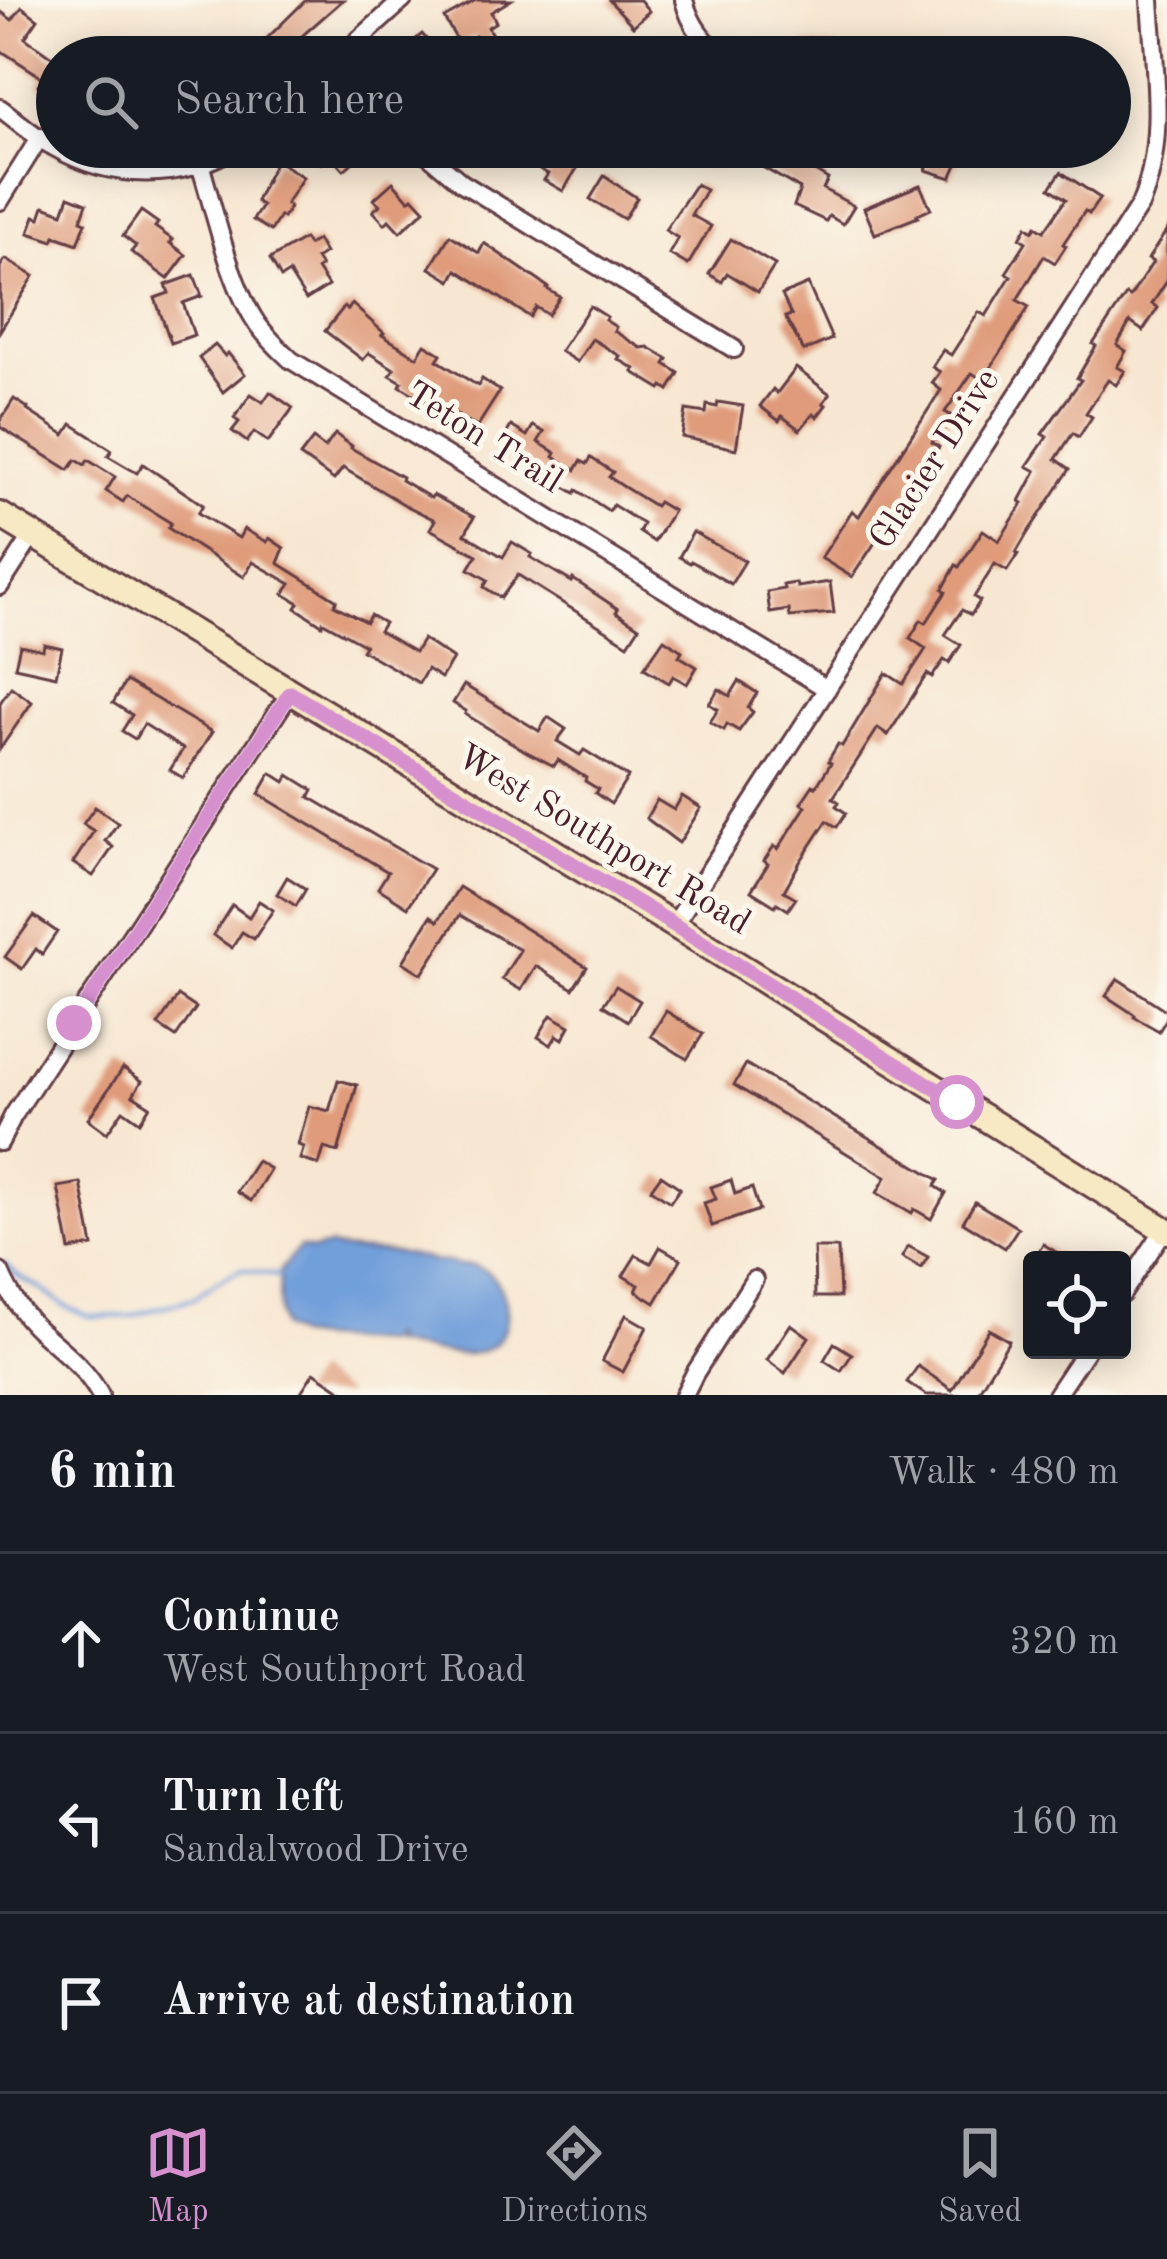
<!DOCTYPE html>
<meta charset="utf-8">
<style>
body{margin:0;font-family:"Old Standard TT",serif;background:#242831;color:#f1f3f6}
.controls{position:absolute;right:36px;bottom:36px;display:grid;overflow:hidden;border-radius:12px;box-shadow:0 6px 30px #0003}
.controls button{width:108px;height:108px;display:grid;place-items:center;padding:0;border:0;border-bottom:3px solid #363941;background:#171b24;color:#f1f3f6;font:60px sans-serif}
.stop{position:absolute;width:36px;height:36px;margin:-27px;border:9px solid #d690ce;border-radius:50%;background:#fff}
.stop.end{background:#d690ce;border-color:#fff;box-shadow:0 3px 12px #0008}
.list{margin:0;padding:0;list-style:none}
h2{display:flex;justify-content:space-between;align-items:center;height:156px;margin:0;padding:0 48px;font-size:51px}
h2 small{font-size:39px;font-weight:400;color:#9ea1a6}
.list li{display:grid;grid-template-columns:78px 1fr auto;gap:36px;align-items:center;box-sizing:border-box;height:180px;padding:0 48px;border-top:3px solid #363941}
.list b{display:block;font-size:45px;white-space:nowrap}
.list p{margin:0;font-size:39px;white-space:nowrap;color:#9ea1a6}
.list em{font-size:39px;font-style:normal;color:#9ea1a6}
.icon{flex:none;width:66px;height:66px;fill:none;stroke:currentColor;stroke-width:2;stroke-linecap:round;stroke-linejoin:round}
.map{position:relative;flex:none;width:1167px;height:1395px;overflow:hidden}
.search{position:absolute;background:#171b24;box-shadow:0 6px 30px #0003;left:36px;right:36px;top:36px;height:132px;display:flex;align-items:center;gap:30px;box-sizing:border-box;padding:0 42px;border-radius:66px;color:#9ea1a6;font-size:45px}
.sheet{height:696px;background:#171b24}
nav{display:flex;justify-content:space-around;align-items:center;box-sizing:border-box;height:168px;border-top:3px solid #363941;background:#171b24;font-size:33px;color:#9ea1a6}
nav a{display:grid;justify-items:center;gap:6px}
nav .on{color:#d690ce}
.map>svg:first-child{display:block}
</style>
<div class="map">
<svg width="1167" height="1395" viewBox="0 0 1167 1395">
<rect width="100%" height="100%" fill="#fbf7ec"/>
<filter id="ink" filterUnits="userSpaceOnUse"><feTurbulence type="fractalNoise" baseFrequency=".00833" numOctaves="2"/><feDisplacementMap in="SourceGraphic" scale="24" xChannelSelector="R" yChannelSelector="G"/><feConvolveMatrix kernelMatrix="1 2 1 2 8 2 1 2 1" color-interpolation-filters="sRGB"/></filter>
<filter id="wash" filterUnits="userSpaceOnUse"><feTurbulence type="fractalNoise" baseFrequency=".004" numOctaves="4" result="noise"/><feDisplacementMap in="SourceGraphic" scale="48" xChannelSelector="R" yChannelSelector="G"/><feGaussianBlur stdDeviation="2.7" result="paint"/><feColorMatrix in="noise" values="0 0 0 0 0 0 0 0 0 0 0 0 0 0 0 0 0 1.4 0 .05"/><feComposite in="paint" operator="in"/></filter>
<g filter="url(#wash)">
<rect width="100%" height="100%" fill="#f7e7d2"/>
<path fill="#719fda" stroke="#5e5f82" stroke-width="3" d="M329,1246C350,1253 373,1250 394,1253C407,1254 419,1258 432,1261C443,1263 448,1260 459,1266C508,1254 532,1353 465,1354C441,1354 415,1348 391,1344L393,1338L390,1337L387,1343L318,1339L296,1336L282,1328L279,1314L280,1270L300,1247L313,1250Z"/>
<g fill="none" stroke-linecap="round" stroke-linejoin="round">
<polyline stroke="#719fda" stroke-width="4.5" points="5,1264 18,1276 41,1289 61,1304 88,1317 96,1317 130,1316 194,1298 218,1281 241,1269 279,1276"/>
</g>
<g id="blocks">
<g fill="#df9b7a">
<polygon points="306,0 343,0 278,57 248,57"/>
<polygon points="476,0 511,0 491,12 496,22 488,27 493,37 480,45 475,36 460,45 444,18"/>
<polygon points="609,0 640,0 649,11 633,26"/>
<polygon points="22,7 38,19 25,38 56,60 57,58 57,98 38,85 43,78 0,50 0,11 12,20"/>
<polygon points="422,34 442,57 395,57"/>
<polygon points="803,44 840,48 839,57 801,57"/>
<polygon points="308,147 354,147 361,155 344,170 330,155 321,163"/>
<polygon points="538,147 552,154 557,147 577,147 572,156 581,162 563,191 544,180 548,174 529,163"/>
<polygon points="754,147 799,147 793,158 828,179 823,189 854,206 843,224 829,216 826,221 794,206 800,189 747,158"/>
<polygon points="934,147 965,147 951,178 926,170"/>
<polygon points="276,160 303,177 286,204 290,207 283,218 280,216 271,231 253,220 262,206 256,201"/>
<polygon points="1061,172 1100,198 1089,214 1085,211 1063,244 1066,246 1055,263 1044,256 1017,300 1029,307 983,380 972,373 945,412 950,415 932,442 939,447 852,577 821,558 852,511 859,516 941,390 932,383 940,372 932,367 943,350 951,355 979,312 986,316 1011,276 1006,273 1026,242 1020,238 1027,226 1033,231 1036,226 1044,231 1066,199 1050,188"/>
<polygon points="604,176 637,198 624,219 590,199"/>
<polygon points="393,182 409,200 413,197 425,210 400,232 389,220 385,224 373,211 380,205 374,199"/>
<polygon points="696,184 706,190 691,215 711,226 688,265 669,254 678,238 665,230"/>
<polygon points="920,185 931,209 917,215 918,217 875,234 864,208"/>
<polygon points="69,196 87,203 81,220 86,222 78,244 55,236 53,241 29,233 35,216 40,218 44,206 63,213"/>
<polygon points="141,211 158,223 155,227 173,240 170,243 186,255 168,279 131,252 136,246 123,236"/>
<polygon points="1167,230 1167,281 1152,304 1158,308 1143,331 1130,322 1117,345 1126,351 1117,367 1125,371 1116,385 1108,380 1086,413 1092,417 1079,437 1073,433 1056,459 1070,469 1027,534 1016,553 1018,554 1007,571 995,564 974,597 980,601 971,615 962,610 945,635 961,645 949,663 944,660 932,677 927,674 888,735 878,728 833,798 839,802 836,806 846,813 837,827 827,821 800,862 784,891 796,898 788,910 777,903 775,906 751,891 768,864 764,861 774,846 778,849 806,806 801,803 813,785 816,787 831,763 828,761 838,744 842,746 886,673 903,684 926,649 910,638 921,620 926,623 946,592 943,589 956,565 959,567 983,530 999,541 1023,503 1020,501 1036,471 1027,466 1047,437 1042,434 1081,380 1077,378 1096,346 1093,344 1126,295 1130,297 1153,262 1148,259"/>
<polygon points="450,235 479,253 484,243 548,287 547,289 560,297 548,315 536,307 530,317 457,270 451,281 430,268"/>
<polygon points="304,239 308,245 317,240 325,253 316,259 321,267 317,269 328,286 306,300 289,273 281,278 270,259"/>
<polygon points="731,239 775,265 758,292 727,273 722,282 709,274"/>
<polygon points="5,259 34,276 0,331 0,267"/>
<polygon points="194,275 202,296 183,303 194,335 171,343 155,298 169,293 166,285"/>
<polygon points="808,284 832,339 804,351 785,317 791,315 782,295"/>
<polygon points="352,304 384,333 382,335 417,357 425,344 441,354 437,360 478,386 482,379 500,391 477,427 448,410 446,414 400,386 402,382 390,375 394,369 369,353 363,360 325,331 344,307 348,310"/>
<polygon points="590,306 607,317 605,320 616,327 614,331 641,348 648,347 668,359 665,364 679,373 669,390 663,386 661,389 633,372 635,369 618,359 620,356 592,339 577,362 560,351"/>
<polygon points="215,345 225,356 228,353 245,374 223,392 199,358"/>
<polygon points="796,368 830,394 823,403 826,405 817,417 813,414 800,430 782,416 779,421 760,406 773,389 777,393"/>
<polygon points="270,392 293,408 268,442 254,432 247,442 232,431 239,422 234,418 251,394 263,402"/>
<polygon points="14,399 28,408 27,410 65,435 72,424 112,450 108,456 137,473 143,464 203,505 198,513 239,538 244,529 267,542 269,538 284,548 278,563 337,600 334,605 366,622 370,615 384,623 379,631 415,652 423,639 453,659 441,678 427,669 419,683 362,650 365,645 323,622 322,625 296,608 299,603 284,594 291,584 253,562 244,577 168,528 171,523 127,496 123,502 106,491 115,477 88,460 85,465 76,460 69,470 0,427 0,421"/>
<polygon points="718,402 743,406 736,449 682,437 686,410 706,413 707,405 717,407"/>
<polygon points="511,426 527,436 533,426 544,432 538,442 556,453 554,457 576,470 581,461 587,464 591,458 613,472 609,477 624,487 655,506 658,502 673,511 654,542 639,532 643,524 613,505 609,511 577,490 575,493 524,463 526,460 500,445"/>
<polygon points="335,434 352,446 351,448 402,477 401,480 431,498 433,495 474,517 465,534 503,557 512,542 532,554 530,557 572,582 573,579 618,609 616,612 639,627 628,644 518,575 501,598 484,587 488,580 469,569 477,555 430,529 435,520 405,505 343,468 334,480 300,456 313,439 325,448"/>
<polygon points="693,532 745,561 731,584 691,561 690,563 679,557"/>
<polygon points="830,582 834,613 790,617 789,610 770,613 767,592 784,589 783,585 796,583 797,587"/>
<polygon points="664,639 682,651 679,656 697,667 687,684 673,676 669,683 644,668"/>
<polygon points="44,644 62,648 56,676 15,667 20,645 43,650"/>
<polygon points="126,681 212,732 183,778 170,770 183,749 144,724 135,739 122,731 132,715 113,703"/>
<polygon points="739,681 757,693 748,708 753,712 739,731 727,724 724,730 710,722 718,709 709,704 719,689 730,696"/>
<polygon points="464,685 539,731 548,717 566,729 557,741 580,755 584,750 628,777 611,804 595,793 598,789 585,781 586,778 558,760 554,766 527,752 465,714 466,711 453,703"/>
<polygon points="11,687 32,702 0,749 0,703"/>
<polygon points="271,773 285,782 289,775 313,790 309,797 432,869 408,907 378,888 388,872 259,794"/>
<polygon points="682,796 701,808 679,843 646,818 657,800 674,810"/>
<polygon points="95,807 118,823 105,841 113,847 93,876 73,863 94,831 83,824"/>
<polygon points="287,877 306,889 296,906 277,894"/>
<polygon points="459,887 587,967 573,989 536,966 521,990 502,979 520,950 460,915 422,974 403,962 431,916 438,921"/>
<polygon points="259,901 273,910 254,939 242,932 232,948 213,935 232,905 249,917"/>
<polygon points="34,916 57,932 42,954 36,949 22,969 5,957"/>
<polygon points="1118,979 1167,1011 1167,1018 1159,1031 1134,1017 1135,1015 1106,996"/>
<polygon points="616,986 640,1001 628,1021 603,1005"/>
<polygon points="178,996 196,1008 176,1037 158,1025"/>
<polygon points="666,1011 703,1034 687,1059 651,1036"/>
<polygon points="551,1015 570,1026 563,1039 557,1035 551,1045 538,1037"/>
<polygon points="746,1064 939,1180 935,1186 946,1193 931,1219 914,1209 912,1213 877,1193 886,1177 734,1085"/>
<polygon points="123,1068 142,1081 133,1095 150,1106 140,1122 123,1110 107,1133 88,1119"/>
<polygon points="338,1080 357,1085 338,1152 324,1148 319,1165 300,1159 304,1147 298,1145 309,1106 329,1111"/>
<polygon points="257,1161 270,1169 251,1201 237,1192"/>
<polygon points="661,1175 680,1188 670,1202 651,1189"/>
<polygon points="731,1180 735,1194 752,1188 759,1210 712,1226 704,1203 716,1199 711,1187"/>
<polygon points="81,1183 93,1246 70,1250 58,1187"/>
<polygon points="975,1202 1018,1228 1005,1248 963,1222"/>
<polygon points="1043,1244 1069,1260 1033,1260"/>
<polygon points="908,1246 928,1257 921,1268 902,1257"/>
<polygon points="660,1247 681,1259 655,1303 636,1291 639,1285 623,1276 636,1255 651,1263"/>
<polygon points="814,1248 838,1248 840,1297 815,1297"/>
<polygon points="626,1315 647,1327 623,1372 602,1361"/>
<polygon points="791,1324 809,1337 785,1373 767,1360"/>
<polygon points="989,1329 1009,1341 976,1395 926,1395 907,1382 918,1366 952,1390"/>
<polygon points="834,1343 852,1354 841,1371 824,1360"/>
<polygon points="314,1372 348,1395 299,1395"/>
</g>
</g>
</g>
<g filter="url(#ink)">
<use href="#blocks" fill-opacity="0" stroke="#643d44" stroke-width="3"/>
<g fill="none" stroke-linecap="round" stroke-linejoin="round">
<defs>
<g id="minor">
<path d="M684,0C690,24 704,43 725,57"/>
<polyline points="340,57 403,0"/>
<path d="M0,108C18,121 35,137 54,147C111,180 180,182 236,147"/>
<polyline points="419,147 462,183 734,349"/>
<path d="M200,164C215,212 230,285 258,325C268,338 279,349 291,360L827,689"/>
<polyline points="0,201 40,137"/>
<polyline points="0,586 33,535"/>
<path d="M674,925L1140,205C1167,142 1154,67 1150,0"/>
<polyline points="0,1142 13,1116 290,693"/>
<path d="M0,1272C9,1293 22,1314 39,1330C62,1351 85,1367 100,1395"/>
<polyline points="1122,1294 1164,1230"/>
<polyline points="684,1395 695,1373 754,1280"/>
<polyline points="1056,1395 1086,1350"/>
</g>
<polyline id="secondary" points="0,515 674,925 1167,1231"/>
</defs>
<use href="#minor" stroke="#643d44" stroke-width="22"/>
<use href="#secondary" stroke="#643d44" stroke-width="30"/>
<use href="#minor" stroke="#fff" stroke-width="16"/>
<use href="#secondary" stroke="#f6e9c3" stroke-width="24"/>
</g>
</g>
<g fill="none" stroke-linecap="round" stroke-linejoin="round" filter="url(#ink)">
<polyline stroke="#d690ce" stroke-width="15" points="74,1023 290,693 674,925 957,1102"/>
</g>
<g text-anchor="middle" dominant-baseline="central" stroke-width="10" stroke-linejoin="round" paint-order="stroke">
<g font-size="36" fill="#4a1f2b" stroke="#fbf7ec">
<text transform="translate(483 439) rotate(32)">Teton Trail</text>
<text transform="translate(936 460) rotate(-57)">Glacier Drive</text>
<text transform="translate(603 841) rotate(31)">West Southport Road</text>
</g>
</g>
</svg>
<div class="controls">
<button><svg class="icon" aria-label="locate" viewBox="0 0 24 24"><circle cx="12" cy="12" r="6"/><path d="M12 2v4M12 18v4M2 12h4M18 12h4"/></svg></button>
</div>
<div class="stop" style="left:957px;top:1102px"></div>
<div class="stop end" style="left:74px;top:1023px"></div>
<div class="search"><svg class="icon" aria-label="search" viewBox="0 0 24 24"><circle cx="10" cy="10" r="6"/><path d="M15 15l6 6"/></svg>Search here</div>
</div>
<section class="sheet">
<h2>6 min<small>Walk · 480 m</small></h2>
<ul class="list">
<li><svg class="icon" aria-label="ahead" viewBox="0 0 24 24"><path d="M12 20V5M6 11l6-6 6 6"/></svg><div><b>Continue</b><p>West Southport Road</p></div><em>320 m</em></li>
<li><svg class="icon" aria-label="left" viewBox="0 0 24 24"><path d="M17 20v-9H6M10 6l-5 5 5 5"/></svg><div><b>Turn left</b><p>Sandalwood Drive</p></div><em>160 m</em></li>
<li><svg class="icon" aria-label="arrive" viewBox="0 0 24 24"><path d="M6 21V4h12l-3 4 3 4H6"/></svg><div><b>Arrive at destination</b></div></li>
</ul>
</section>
<nav>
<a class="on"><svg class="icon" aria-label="map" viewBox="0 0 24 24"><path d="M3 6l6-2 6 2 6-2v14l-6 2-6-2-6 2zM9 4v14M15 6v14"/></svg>Map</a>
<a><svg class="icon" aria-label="directions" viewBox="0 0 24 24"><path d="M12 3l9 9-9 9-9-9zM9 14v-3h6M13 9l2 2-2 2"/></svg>Directions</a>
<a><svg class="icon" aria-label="saved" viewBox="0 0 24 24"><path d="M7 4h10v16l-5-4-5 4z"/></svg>Saved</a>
</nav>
